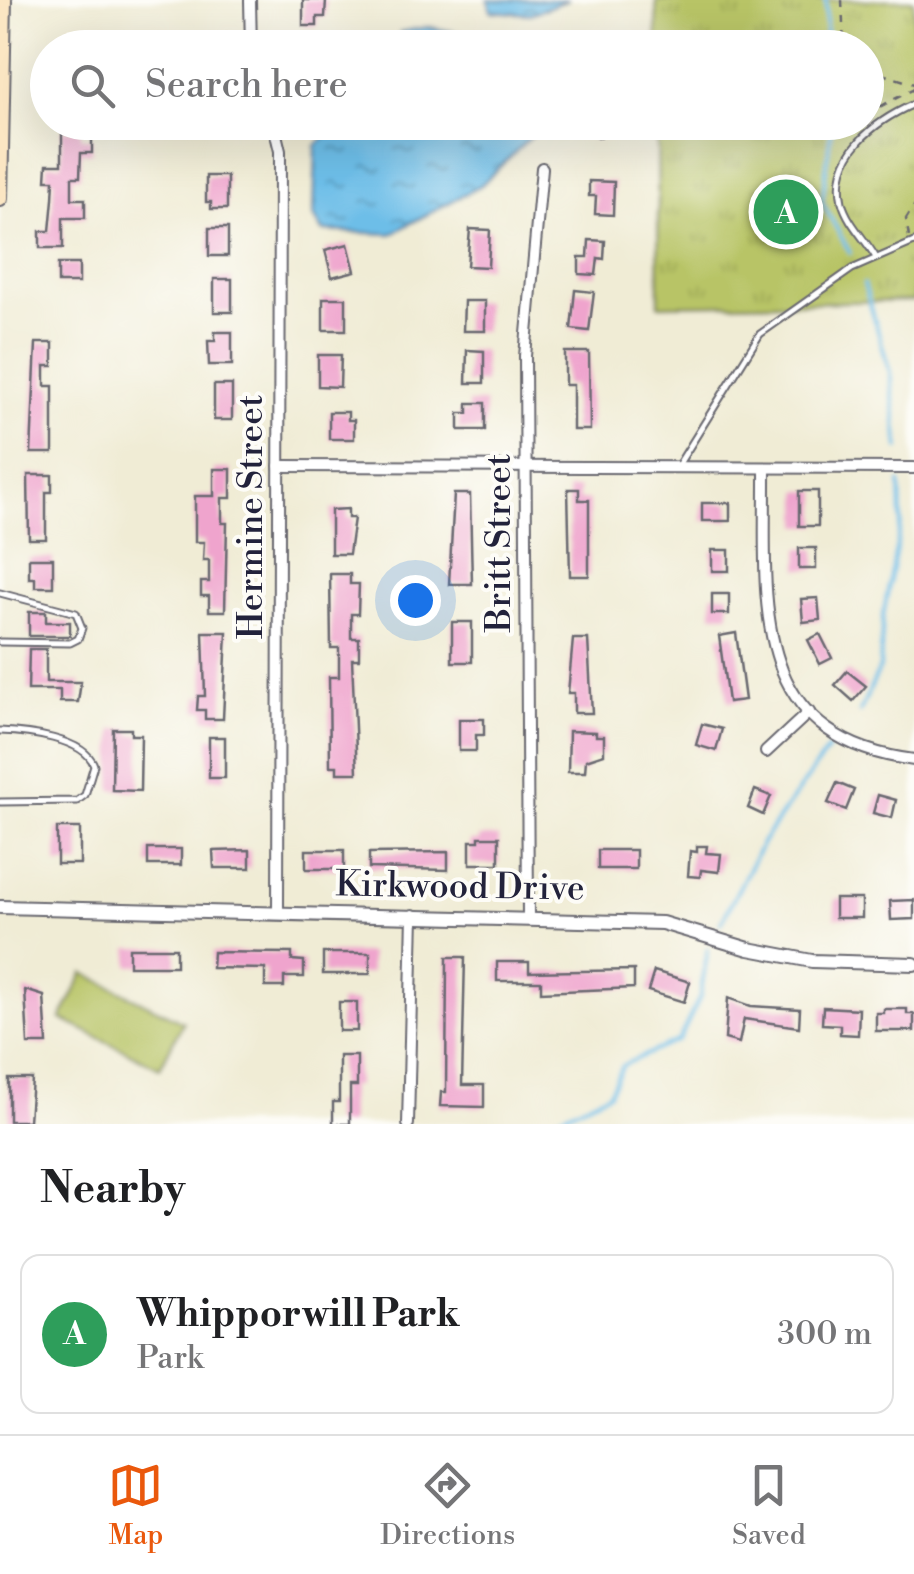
<!DOCTYPE html>
<style>
body{margin:0;font-family:"Libre Bodoni",serif;background:#f6f6f6;color:#202124}
.you{position:absolute;left:415px;top:600px;width:35px;height:35px;margin:-25px;border:8px solid #fff;border-radius:50%;background:#1a73e8;box-shadow:0 0 0 15px #1a73e833}
.badge{display:grid;place-items:center;width:65px;height:65px;border-radius:50%;background:#ea580c;color:#fff;font-size:32px;font-weight:700}
.pin{position:absolute;translate:-50% -50%;border:5px solid #fff;box-shadow:0 2px 10px #0006}
.list{margin:0;padding:0;list-style:none}
h2{display:flex;justify-content:space-between;align-items:center;height:130px;margin:0;padding:0 40px;font-size:42px}
h2 small{font-size:32px;font-weight:400;color:#757577}
.list li{display:grid;grid-template-columns:65px 1fr auto;gap:30px;align-items:center;box-sizing:border-box;height:160px;margin:0 20px 20px;padding:0 20px;border:2px solid #e0e0e0;border-radius:20px}
.list b{display:block;font-size:38px;white-space:nowrap}
.list p{margin:0;font-size:32px;white-space:nowrap;color:#757577}
.list em{font-size:32px;font-style:normal;color:#757577}
.icon{flex:none;width:55px;height:55px;fill:none;stroke:currentColor;stroke-width:2;stroke-linecap:round;stroke-linejoin:round}
.map{position:relative;flex:none;width:914px;height:1124px;overflow:hidden}
.search{position:absolute;background:#fff;box-shadow:0 10px 40px #0002;left:30px;right:30px;top:30px;height:110px;display:flex;align-items:center;gap:25px;box-sizing:border-box;padding:0 35px;border-radius:55px;color:#757577;font-size:38px}
.sheet{height:310px;background:#fff}
nav{display:flex;justify-content:space-around;align-items:center;box-sizing:border-box;height:140px;border-top:2px solid #e0e0e0;background:#fff;font-size:28px;color:#757577}
nav a{display:grid;justify-items:center;gap:5px}
nav .on{color:#ea580c}
.map>svg:first-child{display:block}
</style>
<div class="map">
<svg width="914" height="1124" viewBox="0 0 914 1124">
<defs>
<pattern id="park-tufts" width="24" height="20" patternUnits="userSpaceOnUse" patternTransform="scale(2.5)"><rect width="24" height="20" fill="#b8c466"/><path d="M3 7l-1-3M5 7V3M7 7l1-3M15 17l-1-3M17 17v-4M19 17l1-3" fill="none" stroke="#9ea859"/></pattern>
<pattern id="water-ripples" width="26" height="14" patternUnits="userSpaceOnUse" patternTransform="scale(2.5)"><rect width="26" height="14" fill="#6dbee8"/><path d="M2 4q2-2 4 0t4 0M15 11q2-2 4 0t4 0" fill="none" stroke="#599abd"/></pattern>
</defs>
<rect width="100%" height="100%" fill="#fdfcf7"/>
<filter id="ink" filterUnits="userSpaceOnUse"><feTurbulence type="fractalNoise" baseFrequency=".01" numOctaves="2"/><feDisplacementMap in="SourceGraphic" scale="20" xChannelSelector="R" yChannelSelector="G"/><feConvolveMatrix kernelMatrix="1 2 1 2 8 2 1 2 1" color-interpolation-filters="sRGB"/></filter>
<filter id="wash" filterUnits="userSpaceOnUse"><feTurbulence type="fractalNoise" baseFrequency=".0048" numOctaves="4" result="noise"/><feDisplacementMap in="SourceGraphic" scale="40" xChannelSelector="R" yChannelSelector="G"/><feGaussianBlur stdDeviation="2.25" result="paint"/><feColorMatrix in="noise" values="0 0 0 0 0 0 0 0 0 0 0 0 0 0 0 0 0 1.4 0 .05"/><feComposite in="paint" operator="in"/></filter>
<g filter="url(#wash)">
<rect width="100%" height="100%" fill="#f0ecd5"/>
<polygon fill="#b8c466" stroke="#6d7350" stroke-width="2.5" points="84,973 183,1022 160,1068 61,1019"/>
<polygon fill="url(#park-tufts)" stroke="#6d7350" stroke-width="2.5" points="656,0 914,0 914,301 659,305 657,123 866,122 866,48 657,47"/>
<g fill="url(#water-ripples)" stroke="#487092" stroke-width="2.5">
<polygon points="488,0 568,0 530,14 491,11"/>
<polygon points="429,27 528,47 399,47 400,32"/>
<polygon points="337,123 337,122 545,123 480,186 391,234 323,231 314,216 316,146"/>
</g>
<g fill="none" stroke-linecap="round" stroke-linejoin="round">
<g stroke="#6dbee8" stroke-width="4">
<polyline points="826,48 826,0"/>
<polyline points="832,122 822,202 850,253"/>
<polyline points="864,284 890,372 899,448"/>
<polyline points="860,712 880,667 883,616 901,523 900,483"/>
<polyline points="721,923 763,841 828,749"/>
<polyline points="544,1124 609,1093 623,1065 679,1040 700,997 708,949"/>
</g>
</g>
<g id="blocks">
<g fill="#efa4cd">
<polygon points="303,0 326,0 325,17 317,17 317,26 303,26"/>
<polygon points="594,122 621,122 623,131 597,138"/>
<polygon points="62,130 81,130 81,138 92,138 92,153 81,153 80,177 72,177 72,199 85,199 85,218 63,218 63,248 40,248 40,231 50,231 53,199 54,180 46,180 47,164 62,164"/>
<polygon points="206,176 227,176 227,209 211,209 211,202 206,202"/>
<polygon points="589,181 614,182 613,215 595,214 596,196 589,196"/>
<rect x="209" y="228" width="19" height="28"/>
<polygon points="470,229 490,230 488,267 467,266"/>
<polygon points="589,240 605,241 604,259 598,258 596,275 579,274 579,257 588,257"/>
<polygon points="348,244 355,271 332,277 325,250"/>
<rect x="58" y="264" width="21" height="19"/>
<rect x="214" y="279" width="18" height="33"/>
<polygon points="575,290 594,292 589,331 571,329"/>
<rect x="323" y="298" width="23" height="32"/>
<polygon points="464,301 485,301 485,331 463,331"/>
<polygon points="215,332 232,332 232,365 209,365 208,341 215,341"/>
<polygon points="36,343 53,343 53,366 45,366 45,386 53,386 53,453 31,453"/>
<polygon points="467,350 484,351 484,383 466,383"/>
<polygon points="565,352 589,352 590,430 573,430 573,385 565,385"/>
<polygon points="318,355 341,355 340,387 318,386"/>
<rect x="214" y="385" width="18" height="35"/>
<polygon points="468,403 485,403 485,430 459,430 459,413 468,413"/>
<polygon points="329,412 348,412 348,420 354,420 354,439 329,439"/>
<polygon points="214,469 231,469 231,498 222,498 222,523 227,523 225,611 209,611 209,596 201,596 201,582 209,582 209,560 203,560 204,542 195,542 195,496 214,496"/>
<polygon points="28,475 52,475 52,492 46,492 46,539 29,539"/>
<polygon points="568,489 579,489 579,500 589,500 589,576 570,576"/>
<rect x="799" y="491" width="19" height="35"/>
<polygon points="454,494 470,494 472,584 449,584"/>
<rect x="702" y="503" width="28" height="18"/>
<polygon points="348,509 348,518 354,518 349,554 331,554 331,510"/>
<rect x="799" y="548" width="17" height="21"/>
<rect x="712" y="550" width="17" height="21"/>
<polygon points="29,558 53,558 53,587 35,587 35,578 29,578"/>
<polygon points="330,574 350,574 350,584 359,584 358,614 351,614 351,638 359,638 359,659 352,659 357,773 337,773 337,766 330,766 329,677 339,677 339,648 331,648"/>
<rect x="712" y="594" width="17" height="20"/>
<polygon points="818,598 820,620 803,622 801,599"/>
<polygon points="29,612 46,612 46,622 70,622 70,636 29,636"/>
<rect x="452" y="622" width="20" height="40"/>
<polygon points="203,632 227,632 223,719 205,719 205,710 197,710 198,696 205,696"/>
<polygon points="736,633 745,700 728,702 719,636"/>
<polygon points="820,634 832,658 820,664 808,640"/>
<polygon points="573,639 588,639 592,713 574,713 574,693 568,693"/>
<polygon points="29,649 46,649 46,682 81,682 78,702 60,702 60,690 28,690"/>
<polygon points="847,671 866,686 853,701 835,685"/>
<polygon points="459,719 484,719 484,735 476,735 476,751 459,751"/>
<polygon points="702,724 722,729 716,751 696,745"/>
<polygon points="113,729 131,729 131,735 141,735 140,791 112,790"/>
<polygon points="569,731 596,732 596,736 604,736 604,754 586,760 585,772 568,772"/>
<rect x="209" y="737" width="16" height="41"/>
<polygon points="837,783 854,790 846,810 828,803"/>
<polygon points="755,790 771,796 763,815 748,808"/>
<polygon points="878,795 896,800 892,818 873,813"/>
<rect x="57" y="828" width="23" height="36"/>
<polygon points="479,837 499,837 499,864 470,864 470,841 479,841"/>
<polygon points="697,846 707,846 706,853 721,854 719,872 701,870 700,877 688,876 690,851 697,852"/>
<rect x="148" y="849" width="33" height="16"/>
<polygon points="250,850 250,868 214,868 213,851"/>
<rect x="306" y="850" width="38" height="19"/>
<rect x="598" y="850" width="38" height="19"/>
<polygon points="448,852 448,870 369,868 369,853"/>
<rect x="835" y="899" width="27" height="19"/>
<polygon points="914,900 914,919 891,920 890,901"/>
<rect x="129" y="948" width="47" height="18"/>
<polygon points="213,952 292,953 292,960 304,961 304,977 284,977 284,987 265,987 265,969 212,968"/>
<rect x="323" y="953" width="47" height="21"/>
<polygon points="447,957 465,957 462,1085 484,1085 484,1107 440,1106 441,1092 446,1092"/>
<polygon points="497,962 529,962 529,972 634,970 634,988 541,992 541,981 497,981"/>
<polygon points="654,971 690,982 684,1002 648,991"/>
<polygon points="25,990 44,996 47,1044 28,1044"/>
<polygon points="728,998 751,1006 800,1009 799,1027 744,1019 739,1043 725,1039"/>
<rect x="339" y="1002" width="18" height="29"/>
<polygon points="823,1007 859,1009 858,1035 840,1034 840,1025 822,1024"/>
<polygon points="884,1009 907,1009 907,1014 914,1014 914,1031 876,1031 876,1013 884,1013"/>
<polygon points="339,1056 357,1056 357,1086 350,1086 350,1124 333,1124 333,1102 339,1102"/>
<polygon points="9,1079 32,1079 29,1121 9,1121"/>
</g>
</g>
</g>
<g filter="url(#ink)">
<use href="#blocks" fill-opacity="0" stroke="#6a6971" stroke-width="2.5"/>
<g fill="none" stroke-linecap="round" stroke-linejoin="round">
<defs>
<g id="service">
<path d="M875,256C865,239 847,222 842,202C831,154 875,121 914,104"/>
<polyline points="677,467 760,334 852,269 914,242"/>
<polyline points="0,593 76,613 82,628 78,639 70,643 0,642"/>
<path d="M0,731C26,732 84,738 94,765L85,795L77,801L0,802"/>
</g>
<g id="minor">
<polyline points="250,0 251,48"/>
<polyline points="273,122 280,151 278,913"/>
<polyline points="279,466 914,468"/>
<path d="M765,468C766,597 745,738 914,760"/>
<polyline points="766,752 809,712"/>
<polyline points="528,918 525,356 542,168"/>
<polyline points="408,1124 413,915"/>
</g>
<polyline id="tertiary" points="0,907 662,923 749,949 812,961 914,964"/>
<polyline id="secondary" points="0,199 4,0"/>
</defs>
<use href="#service" stroke="#6a6971" stroke-width="9"/>
<use href="#minor" stroke="#6a6971" stroke-width="14"/>
<use href="#tertiary" stroke="#6a6971" stroke-width="16"/>
<use href="#secondary" stroke="#6a6971" stroke-width="18"/>
<g stroke="#6a6971" stroke-width="2.5" stroke-dasharray="8 8" stroke-linecap="butt">
<polyline points="842,0 844,48"/>
<polyline points="866,76 876,72 914,84"/>
<polyline points="866,114 914,89"/>
<polyline points="856,122 857,131"/>
<polyline points="909,237 906,219 914,206"/>
</g>
<use href="#service" stroke="#fff" stroke-width="5"/>
<use href="#minor" stroke="#fff" stroke-width="10"/>
<use href="#tertiary" stroke="#fff" stroke-width="12"/>
<use href="#secondary" stroke="#fbe6c3" stroke-width="14"/>
</g>
</g>
<g text-anchor="middle" dominant-baseline="central" stroke-width="8" stroke-linejoin="round" paint-order="stroke">
<g font-size="35" fill="#22223b" stroke="#fdfcf7">
<text transform="translate(251 517) rotate(-90)">Hermine Street</text>
<text transform="translate(499 543) rotate(-90)">Britt Street</text>
<text transform="translate(460 887) rotate(1)">Kirkwood Drive</text>
</g>
</g>
</svg>
<div class="you"></div>
<div class="pin badge" style="left:786px;top:212px;background:#2e9e5b">A</div>
<div class="search"><svg class="icon" aria-label="search" viewBox="0 0 24 24"><circle cx="10" cy="10" r="6"/><path d="M15 15l6 6"/></svg>Search here</div>
</div>
<section class="sheet">
<h2>Nearby<small></small></h2>
<ul class="list">
<li><span class="badge" style="background:#2e9e5b">A</span><div><b>Whipporwill Park</b><p>Park</p></div><em>300 m</em></li>
</ul>
</section>
<nav>
<a class="on"><svg class="icon" aria-label="map" viewBox="0 0 24 24"><path d="M3 6l6-2 6 2 6-2v14l-6 2-6-2-6 2zM9 4v14M15 6v14"/></svg>Map</a>
<a><svg class="icon" aria-label="directions" viewBox="0 0 24 24"><path d="M12 3l9 9-9 9-9-9zM9 14v-3h6M13 9l2 2-2 2"/></svg>Directions</a>
<a><svg class="icon" aria-label="saved" viewBox="0 0 24 24"><path d="M7 4h10v16l-5-4-5 4z"/></svg>Saved</a>
</nav>
